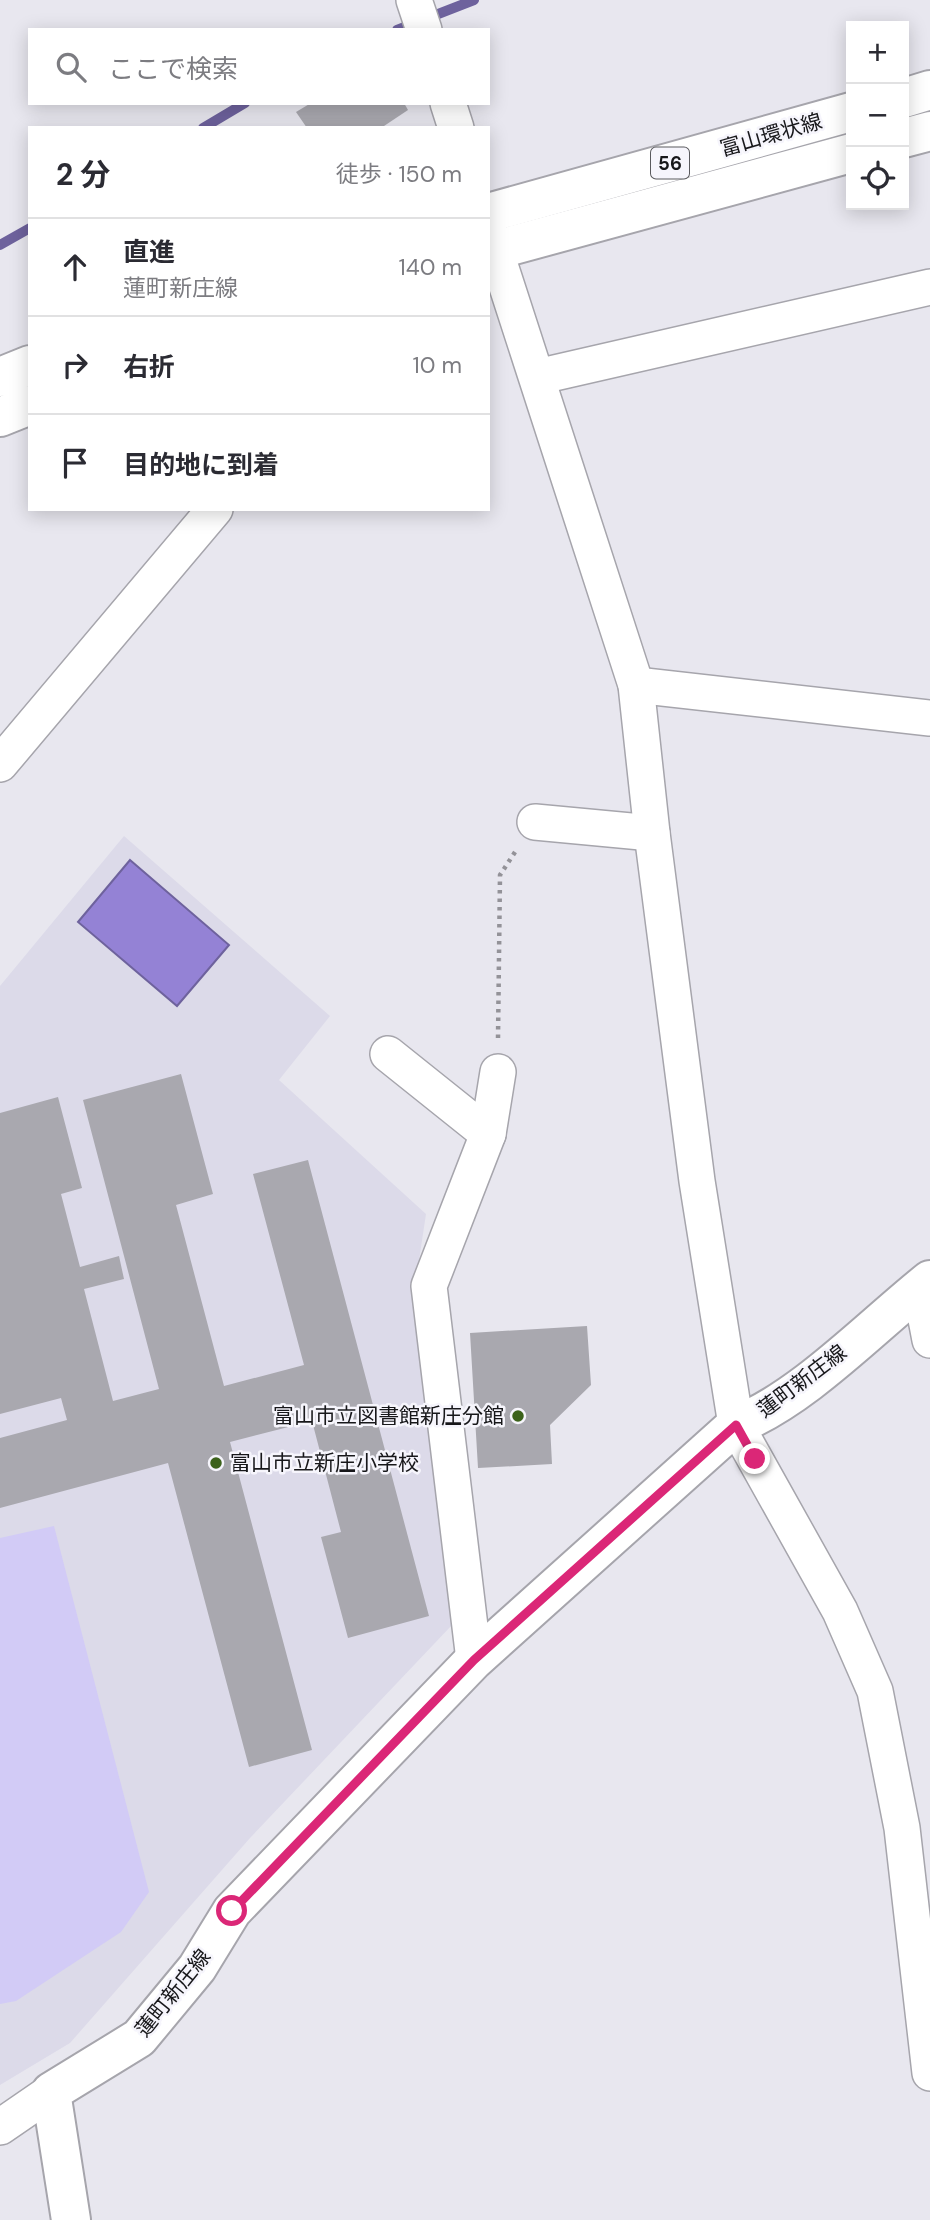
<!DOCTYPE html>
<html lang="ja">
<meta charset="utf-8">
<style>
body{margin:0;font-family:"DM Sans","Noto Sans JP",sans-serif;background:#f7f7f7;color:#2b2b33}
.controls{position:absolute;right:21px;top:21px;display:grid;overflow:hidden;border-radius:0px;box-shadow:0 4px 18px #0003}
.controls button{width:63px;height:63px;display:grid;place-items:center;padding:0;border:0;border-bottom:2px solid #e1e1e2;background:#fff;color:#2b2b33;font:35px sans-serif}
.stop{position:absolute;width:21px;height:21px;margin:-16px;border:5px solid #db2777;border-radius:50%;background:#fff}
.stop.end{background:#db2777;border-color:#fff;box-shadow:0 2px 7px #0008}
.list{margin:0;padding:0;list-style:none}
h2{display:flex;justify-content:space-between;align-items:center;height:91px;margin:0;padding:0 28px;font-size:30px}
h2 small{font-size:23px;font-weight:400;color:#7c7c81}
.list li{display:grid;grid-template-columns:46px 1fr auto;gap:21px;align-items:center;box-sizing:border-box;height:98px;padding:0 28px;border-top:2px solid #e1e1e2}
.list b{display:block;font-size:26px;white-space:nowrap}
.list p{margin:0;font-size:23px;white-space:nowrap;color:#7c7c81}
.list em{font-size:23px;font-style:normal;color:#7c7c81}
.icon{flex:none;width:38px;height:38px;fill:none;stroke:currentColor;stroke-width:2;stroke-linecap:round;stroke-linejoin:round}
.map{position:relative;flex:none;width:930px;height:2220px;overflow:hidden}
.search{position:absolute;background:#fff;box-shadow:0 4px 18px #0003;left:28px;top:28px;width:462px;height:77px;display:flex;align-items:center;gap:18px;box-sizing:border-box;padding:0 24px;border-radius:0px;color:#7c7c81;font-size:26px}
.panel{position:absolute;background:#fff;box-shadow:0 4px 18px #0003;left:28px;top:126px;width:462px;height:385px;border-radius:0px}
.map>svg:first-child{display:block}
</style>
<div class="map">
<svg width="930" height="2220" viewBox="0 0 930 2220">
<rect width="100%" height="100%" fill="#e8e7ef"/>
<polygon fill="#dcdae9" points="124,836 330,1016 279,1080 426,1214 413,1300 452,1625 250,1838 70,2043 0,2085 0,986"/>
<polygon fill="#d2cbf6" points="54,1526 149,1892 121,1932 16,2001 0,2004 0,1538"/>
<polygon fill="#9482d5" stroke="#6e629d" stroke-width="2" points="130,860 229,945 177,1006 78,922"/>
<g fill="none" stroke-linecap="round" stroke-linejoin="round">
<g stroke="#6e629d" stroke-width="10">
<polyline points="397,30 474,0"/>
<polyline points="203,128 245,103"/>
<polyline points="0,245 30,228"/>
</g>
</g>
<g fill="#a9a8af">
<polygon points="311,103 404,103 408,110 381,128 307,128 296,112"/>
<polygon points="181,1074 213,1194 176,1205 224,1386 304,1365 253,1174 308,1160 429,1616 348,1638 321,1537 341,1532 312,1421 230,1442 312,1750 249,1767 168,1463 0,1508 0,1438 67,1420 61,1398 0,1414 0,1113 58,1097 82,1188 61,1194 80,1267 119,1256 124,1279 84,1289 113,1401 159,1389 83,1100"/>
<polygon points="587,1326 591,1385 550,1425 552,1464 478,1468 470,1333"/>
</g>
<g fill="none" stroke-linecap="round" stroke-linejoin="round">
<defs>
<g id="minor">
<polyline points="414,0 424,30"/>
<polyline points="448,103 456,128"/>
<polyline points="488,228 636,685 652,833 697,1181 736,1425 840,1611 875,1691 902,1828 930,2073"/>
<polyline points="537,377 930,287"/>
<polyline points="636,685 930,718"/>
<polyline points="0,764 215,509"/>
<polyline points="535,822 652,833"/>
<polyline points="388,1054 488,1134"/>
<polyline points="920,1288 930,1340"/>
<polyline points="474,1660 429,1286 488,1134 498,1072"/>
<polyline points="0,2127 51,2092"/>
</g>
<g id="major">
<polyline points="904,98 930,90"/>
<polyline points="904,138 930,131"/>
<polyline points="488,213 851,112"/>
<polyline points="488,252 851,153"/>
<polyline points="0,377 30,365"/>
<polyline points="0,417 30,405"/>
<path d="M71,2220L51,2092L139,2038L197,1968L232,1911L474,1660L736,1425C802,1400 873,1325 930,1280"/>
</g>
</defs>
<use href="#minor" stroke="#a6a5ac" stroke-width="38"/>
<use href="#major" stroke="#a6a5ac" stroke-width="42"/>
<polyline stroke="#939298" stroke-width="4.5" stroke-dasharray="3.5 5" stroke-linecap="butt" points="498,1038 500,875 517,849"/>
<use href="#minor" stroke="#fff" stroke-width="35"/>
<use href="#major" stroke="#fff" stroke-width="38"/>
</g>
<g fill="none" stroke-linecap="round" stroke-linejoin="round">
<polyline stroke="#db2777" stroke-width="9" points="232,1911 474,1660 736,1425 755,1459"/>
</g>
<g fill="#3c621b" stroke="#f6f5fc" stroke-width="2.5">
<circle cx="518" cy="1416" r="7"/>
<circle cx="216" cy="1463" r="7"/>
</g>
<g text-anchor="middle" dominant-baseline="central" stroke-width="5" stroke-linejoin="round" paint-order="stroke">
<rect fill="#f6f5fc" stroke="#5a5a5e" stroke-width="2" x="651" y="147.5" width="38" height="31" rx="5"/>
<g font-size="19" font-weight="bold" fill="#17171a">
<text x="670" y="163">56</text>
</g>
<g font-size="21" fill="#17171a" stroke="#f6f5fc">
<text transform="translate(771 135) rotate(-16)">富山環状線</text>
<text transform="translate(802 1381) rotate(-37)">蓮町新庄線</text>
<text transform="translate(173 1993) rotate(-51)">蓮町新庄線</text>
</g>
<g font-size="21" fill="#17171a" stroke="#f6f5fc" text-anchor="end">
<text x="504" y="1416">富山市立図書館新庄分館</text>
<text x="230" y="1463" text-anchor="start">富山市立新庄小学校</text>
</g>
</g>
</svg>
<div class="controls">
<button>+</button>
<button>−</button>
<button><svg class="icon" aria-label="locate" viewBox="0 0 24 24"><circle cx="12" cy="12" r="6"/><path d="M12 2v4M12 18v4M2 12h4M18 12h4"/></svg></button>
</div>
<div class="stop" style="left:232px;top:1911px"></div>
<div class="stop end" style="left:755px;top:1459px"></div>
<div class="search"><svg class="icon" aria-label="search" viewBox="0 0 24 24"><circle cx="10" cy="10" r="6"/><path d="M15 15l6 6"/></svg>ここで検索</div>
<section class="panel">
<h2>2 分<small>徒歩 · 150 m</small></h2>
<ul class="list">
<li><svg class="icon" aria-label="ahead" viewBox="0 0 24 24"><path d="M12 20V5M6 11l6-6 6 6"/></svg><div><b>直進</b><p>蓮町新庄線</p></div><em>140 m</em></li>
<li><svg class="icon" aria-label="right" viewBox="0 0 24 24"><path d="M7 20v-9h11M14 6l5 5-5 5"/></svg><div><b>右折</b></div><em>10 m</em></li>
<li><svg class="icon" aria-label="arrive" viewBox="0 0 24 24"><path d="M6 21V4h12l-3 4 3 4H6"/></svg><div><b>目的地に到着</b></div></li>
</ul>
</section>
</div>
